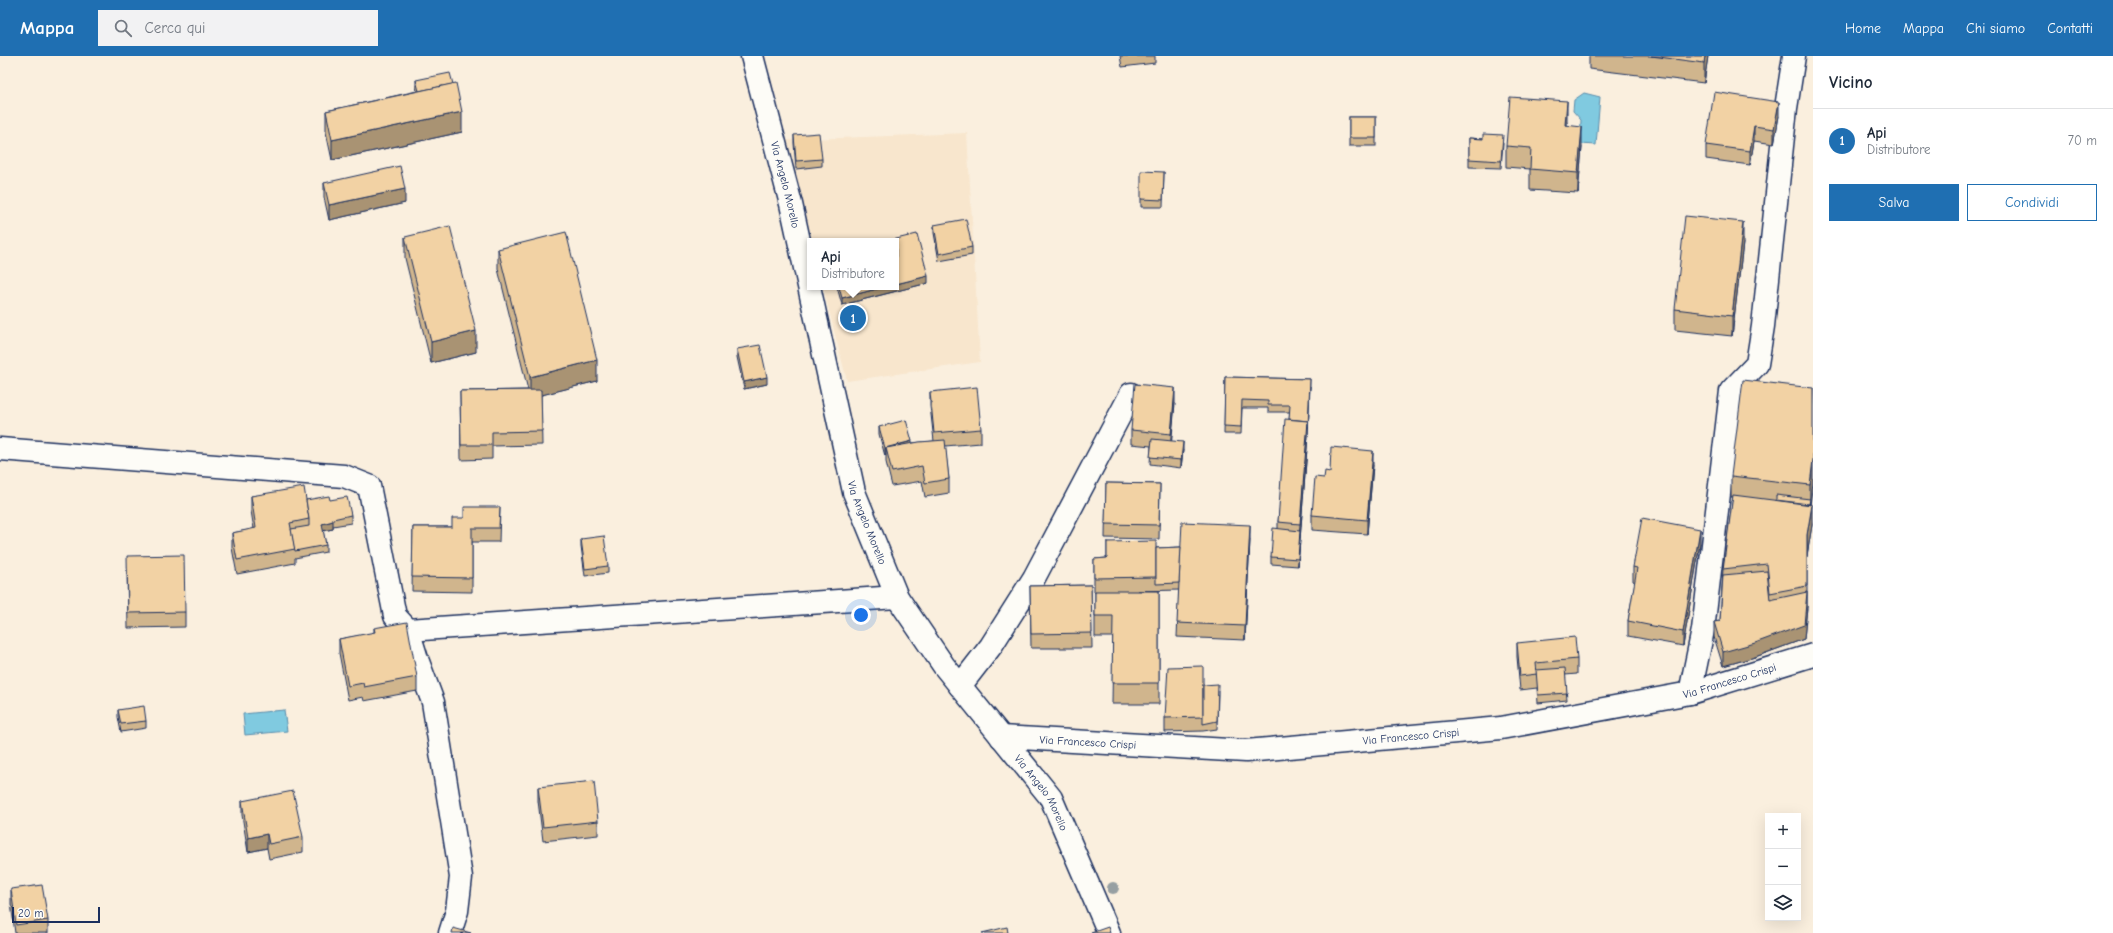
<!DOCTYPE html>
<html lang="it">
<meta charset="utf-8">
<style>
body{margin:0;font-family:"Comic Neue",sans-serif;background:#f2f2f3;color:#1f2937}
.controls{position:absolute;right:12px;bottom:12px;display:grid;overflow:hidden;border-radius:0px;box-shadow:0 4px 16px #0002}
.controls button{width:36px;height:36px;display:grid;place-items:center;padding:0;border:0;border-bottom:1px solid #e0e1e3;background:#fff;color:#1f2937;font:20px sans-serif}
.scale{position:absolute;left:12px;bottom:10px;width:88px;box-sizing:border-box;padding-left:4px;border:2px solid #1b2f5e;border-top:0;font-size:11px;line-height:14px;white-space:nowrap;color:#1b2f5e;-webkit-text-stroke:3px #fdfcf7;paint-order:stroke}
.you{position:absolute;left:861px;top:559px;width:14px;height:14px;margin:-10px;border:3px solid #fff;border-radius:50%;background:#1a73e8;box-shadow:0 0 0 6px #1a73e833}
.badge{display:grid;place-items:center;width:26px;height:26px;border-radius:50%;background:#1f6fb2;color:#fff;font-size:13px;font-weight:700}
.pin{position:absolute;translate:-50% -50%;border:2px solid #fff;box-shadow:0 1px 4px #0006}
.popup{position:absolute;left:807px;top:182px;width:92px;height:52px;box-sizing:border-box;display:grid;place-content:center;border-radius:0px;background:#fff;filter:drop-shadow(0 1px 3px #0005);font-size:13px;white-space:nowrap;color:#747a83}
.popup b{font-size:15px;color:#1f2937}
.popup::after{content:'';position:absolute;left:50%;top:100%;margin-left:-8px;border:8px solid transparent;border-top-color:#fff}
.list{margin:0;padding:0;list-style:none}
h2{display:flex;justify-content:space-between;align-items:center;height:52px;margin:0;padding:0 16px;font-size:17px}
h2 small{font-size:13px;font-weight:400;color:#747a83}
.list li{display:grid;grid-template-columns:26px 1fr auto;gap:12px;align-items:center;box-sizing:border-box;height:64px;padding:0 16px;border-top:1px solid #e0e1e3}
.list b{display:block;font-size:15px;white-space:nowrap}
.list p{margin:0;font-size:13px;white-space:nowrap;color:#747a83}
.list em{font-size:13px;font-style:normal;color:#747a83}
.actions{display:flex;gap:8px;padding:12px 16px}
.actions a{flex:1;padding:9px 0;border:1px solid #1f6fb2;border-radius:0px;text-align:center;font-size:14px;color:#1f6fb2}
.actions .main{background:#1f6fb2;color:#fff}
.icon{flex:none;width:22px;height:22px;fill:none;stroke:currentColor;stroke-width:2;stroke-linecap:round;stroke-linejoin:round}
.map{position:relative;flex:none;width:1813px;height:877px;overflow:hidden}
header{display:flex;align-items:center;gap:24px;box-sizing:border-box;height:56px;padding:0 20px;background:#1f6fb2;color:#fff}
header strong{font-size:19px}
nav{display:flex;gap:22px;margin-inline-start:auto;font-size:14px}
.search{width:280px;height:36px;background:#f2f2f3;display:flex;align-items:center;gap:10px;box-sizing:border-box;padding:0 14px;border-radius:0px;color:#747a83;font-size:15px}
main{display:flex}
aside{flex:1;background:#fff}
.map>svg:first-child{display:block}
</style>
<header>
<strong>Mappa</strong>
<div class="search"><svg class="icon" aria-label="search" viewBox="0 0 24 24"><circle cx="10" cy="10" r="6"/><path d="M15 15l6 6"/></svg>Cerca qui</div>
<nav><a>Home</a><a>Mappa</a><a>Chi siamo</a><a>Contatti</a></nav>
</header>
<main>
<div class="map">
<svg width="1813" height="877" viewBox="0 0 1813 877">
<rect width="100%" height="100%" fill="#faefde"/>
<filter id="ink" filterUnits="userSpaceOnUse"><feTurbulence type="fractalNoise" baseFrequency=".025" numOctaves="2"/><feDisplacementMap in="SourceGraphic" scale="8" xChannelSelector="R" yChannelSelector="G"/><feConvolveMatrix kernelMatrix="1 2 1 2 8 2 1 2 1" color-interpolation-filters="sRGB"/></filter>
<g filter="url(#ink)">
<polygon fill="#f8e6cd" points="967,77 980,306 847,325 823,231 896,231 896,185 811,185 785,84"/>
<g fill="#80cae0" stroke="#588cac">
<polygon points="1584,37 1600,41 1596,89 1580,88 1581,64 1573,55 1574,44"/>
<polygon points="284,654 287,675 245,679 243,658"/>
</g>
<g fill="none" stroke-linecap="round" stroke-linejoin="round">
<defs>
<g id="minor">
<path id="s1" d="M752,0L791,148L854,436L897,541L944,610L1051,742L1109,877"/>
<polyline points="0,393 344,420 369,430 395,560 408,574 897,541"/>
<polyline points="408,574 417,603 433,646 461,821 457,855 450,877"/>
<polyline points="960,630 991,590 1034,522 1131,338"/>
<polyline points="1690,637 1703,574 1731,335 1757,308 1763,270 1786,52 1794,0"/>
<path id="s2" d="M1001,681L1246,695L1501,672L1690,637L1813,599"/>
</g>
</defs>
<use href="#minor" stroke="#1b2f5e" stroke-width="25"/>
<use href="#minor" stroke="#fdfcf7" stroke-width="22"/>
</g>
<circle fill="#969fa2" cx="1113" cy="832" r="6"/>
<g fill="#d0b58d" stroke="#1b2f5e">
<polygon points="1120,0 1155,0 1155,7 1122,11"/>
<polygon points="1589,0 1708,0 1704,27 1589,13"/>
<polygon points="416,24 462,76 332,104 326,76 326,55 417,35 416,31"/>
<polygon points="1779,60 1774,88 1754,85 1750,109 1706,103 1706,89"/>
<rect x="1349" y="61" width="27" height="29"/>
<polygon points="1567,66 1567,69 1582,91 1578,137 1530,134 1530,113 1506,111 1506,90"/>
<polygon points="794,79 822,103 822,110 796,113 794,87"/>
<polygon points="1469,82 1483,83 1503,87 1501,112 1469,111"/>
<polygon points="1164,116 1163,151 1141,151 1141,143"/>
<polygon points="324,127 405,147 329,164 324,141"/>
<polygon points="934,169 972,191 972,199 939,205 934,177"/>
<polygon points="405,181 476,296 431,307 405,202"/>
<polygon points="1743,187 1732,280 1675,274 1675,253"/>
<polygon points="498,193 597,325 541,339 542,389 492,390 492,403 461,404 460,335 528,334 498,213"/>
<polygon points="928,227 842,249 837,231 896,231"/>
<polygon points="737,293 767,328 744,333 737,301"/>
<polygon points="1225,321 1310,323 1308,379 1298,510 1271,508 1271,501 1278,473 1278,466 1290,356 1268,356 1268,352 1242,352 1241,378 1224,378"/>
<polygon points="1813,332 1810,448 1812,469 1807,499 1807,551 1804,583 1755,601 1723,610 1714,581 1714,566 1720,565 1723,513 1733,441 1731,441 1731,420"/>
<polygon points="930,336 981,373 981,387 945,390 949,423 949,437 925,441 922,425 892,430 886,406 886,399 885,400 879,378 879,371 912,387 934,385 930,350"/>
<polygon points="1175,347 1171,385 1183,394 1181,412 1150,408 1151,390 1131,388 1131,374"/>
<polygon points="1373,409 1367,478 1312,474 1312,459 1324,422 1330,416"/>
<polygon points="1106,427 1160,428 1159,483 1105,482"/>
<polygon points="251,440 306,444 330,444 351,459 351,467 333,470 333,473 323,475 326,489 326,496 295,502 295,507 237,518 232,492 232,477 254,473 251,455"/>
<polygon points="500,451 499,486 472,486 472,536 412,535 413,471 452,471 464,462"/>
<polygon points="581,483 608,510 608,517 585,520 581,490"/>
<polygon points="1250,483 1245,584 1177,581 1179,534 1138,535 1159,535 1159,648 1112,648 1113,581 1095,581 1095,536 1094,536 1094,503 1107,502 1107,486 1156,492 1181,491"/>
<polygon points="1700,487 1683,590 1628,580 1628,565 1635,526 1633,525 1633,511"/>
<polygon points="127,514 185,556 185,571 128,572"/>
<polygon points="1091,529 1092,592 1031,592 1030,530"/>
<polygon points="374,572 417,621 417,635 364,645 363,641 348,644 339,597 339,583 374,577"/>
<polygon points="1517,587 1577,603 1577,618 1565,619 1567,644 1538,647 1537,632 1520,634 1517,601"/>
<polygon points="1218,635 1217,673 1203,675 1165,676 1165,662 1203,644"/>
<polygon points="118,654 146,665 146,672 121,676 118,661"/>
<polygon points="538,731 598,765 598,779 543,785 538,745"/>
<polygon points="242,745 303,781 303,796 269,803 267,792 248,796 242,759"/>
<polygon points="11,833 48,864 48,877 15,877 11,848"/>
</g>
<g fill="#a99373" stroke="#1b2f5e">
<polygon points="1705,0 1708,0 1704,27 1704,7"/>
<polygon points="1567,45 1567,66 1565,90 1565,69"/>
<polygon points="1779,46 1779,60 1774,88 1774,73"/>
<polygon points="462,56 462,76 332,104 332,84"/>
<polygon points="1754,70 1754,85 1750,109 1750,95"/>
<polygon points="1582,71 1582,91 1578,137 1578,117"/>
<polygon points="405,133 405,147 329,164 329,149"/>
<polygon points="1743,166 1743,187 1732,280 1732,260"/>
<polygon points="928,220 928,227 842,249 842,242 884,231 896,231 896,228"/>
<polygon points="476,275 476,296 431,307 431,286"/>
<polygon points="597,304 597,325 530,342 530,321"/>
<polygon points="767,321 767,328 744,333 744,326"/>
<polygon points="1310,330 1308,379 1298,510 1300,468"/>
<polygon points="1175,332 1175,347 1171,392 1171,378"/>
<polygon points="912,385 912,393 886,392 886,399 885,400 885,392"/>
<polygon points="1183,386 1183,394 1181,412 1181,404"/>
<polygon points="1373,395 1373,409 1367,478 1367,464"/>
<polygon points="1813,404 1813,425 1810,450 1807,469 1810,443 1810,429"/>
<polygon points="1812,449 1812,469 1807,500 1807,479"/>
<polygon points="333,465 333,473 322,475 322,468"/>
<polygon points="1250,469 1250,483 1245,584 1245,570"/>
<polygon points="1700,473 1700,487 1683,590 1683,576"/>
<polygon points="1807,536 1807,551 1804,583 1755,601 1723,610 1723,596"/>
<polygon points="267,778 267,792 248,796 248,782"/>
</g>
<g fill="#f2d2a4" stroke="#1b2f5e">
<polygon points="1651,0 1705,0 1704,7"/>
<polygon points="450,17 453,28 419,35 416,24"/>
<polygon points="456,27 462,56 332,84 326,55"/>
<polygon points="1714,36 1779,46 1774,73 1754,70 1750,95 1706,89"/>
<polygon points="1510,41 1567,45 1565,69 1582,71 1578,117 1530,113 1531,92 1506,90"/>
<rect x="1349" y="61" width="27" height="21"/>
<polygon points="819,77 822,103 796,105 794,79"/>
<polygon points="1483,78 1503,79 1501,105 1469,103 1469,82 1483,83"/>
<polygon points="400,110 405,133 329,149 324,127"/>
<polygon points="1141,115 1164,116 1163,144 1141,143"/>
<polygon points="1685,160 1743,166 1732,260 1675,253"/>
<polygon points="966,163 972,191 939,198 934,169"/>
<polygon points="450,170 476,275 431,286 405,181"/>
<polygon points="566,176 597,304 530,321 498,193"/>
<polygon points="917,178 928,220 896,228 896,185 888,185"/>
<polygon points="839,231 884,231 842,242"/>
<polygon points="760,289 767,321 744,326 737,293"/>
<polygon points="1225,321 1310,323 1308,372 1308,365 1289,363 1290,349 1268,349 1268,345 1242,344 1241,371 1224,370"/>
<polygon points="1743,324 1813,332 1813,404 1810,429 1731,420"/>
<polygon points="1135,328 1175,332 1171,378 1131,374"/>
<polygon points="977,331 981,373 934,377 930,336"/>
<polygon points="541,334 542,375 492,376 492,389 461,389 460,335"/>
<polygon points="1285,363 1308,365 1300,468 1278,466"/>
<polygon points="906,364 912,385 885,392 879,371"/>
<polygon points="1152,383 1183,386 1181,404 1150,401"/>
<polygon points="945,384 949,423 925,427 922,410 892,416 886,392 919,386"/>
<polygon points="1331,391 1373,395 1367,464 1312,459 1315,421 1324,422 1325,415 1330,416"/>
<polygon points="1106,427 1160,428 1159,469 1105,468"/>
<polygon points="304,431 309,463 290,467 295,493 237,504 232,477 256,472 251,440"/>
<polygon points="1733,439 1812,449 1807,479 1807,530 1770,537 1767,508 1723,513"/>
<polygon points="1776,439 1810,443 1809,448 1776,444"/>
<polygon points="329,440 330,444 347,441 351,459 333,463 333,465 322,468 326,489 295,495 291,473 309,470 309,463 306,444"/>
<polygon points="464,451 500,451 499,472 472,472 472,522 412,521 413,471 452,471 452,462 464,462"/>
<polygon points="1642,462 1700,473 1683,576 1628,565 1637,512 1633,511"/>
<polygon points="1182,466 1250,469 1245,570 1177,567"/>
<polygon points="1273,472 1300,475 1298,503 1271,501"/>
<polygon points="604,480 608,510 585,513 581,483"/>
<polygon points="1156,485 1156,521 1094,522 1094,503 1107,502 1107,486"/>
<polygon points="1181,491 1179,527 1156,528 1156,492"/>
<polygon points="184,499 185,556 128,557 127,500"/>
<polygon points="1767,515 1770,544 1807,536 1804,569 1755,587 1723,596 1714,566 1720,565 1723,519"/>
<polygon points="1091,529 1092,577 1031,578 1030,530"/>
<polygon points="1095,535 1159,535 1159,627 1112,627 1113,560 1095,560"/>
<polygon points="407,566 417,621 364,631 363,627 348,630 339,583 375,576 374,572"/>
<polygon points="1575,581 1577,603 1536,607 1537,618 1520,620 1517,587"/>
<polygon points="1203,610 1203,661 1165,662 1168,611"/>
<polygon points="1565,612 1567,637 1538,639 1536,614"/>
<polygon points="1218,628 1217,665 1203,668 1203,629"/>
<polygon points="144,650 146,665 121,668 118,654"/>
<polygon points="594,725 598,765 543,771 538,731"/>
<polygon points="293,735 303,781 269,788 267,778 248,782 242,745"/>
<polygon points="42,829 48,864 16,869 11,833"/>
<polygon points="1007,871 1008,877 982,877"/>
<polygon points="1108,871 1110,877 1091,877"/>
<polygon points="453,872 471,877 452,877"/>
</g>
</g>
<g text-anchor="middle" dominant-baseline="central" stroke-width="3" stroke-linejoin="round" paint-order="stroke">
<g font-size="11" fill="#1b2f5e" stroke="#fdfcf7">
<text stroke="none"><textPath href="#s1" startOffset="133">Via Angelo Morello</textPath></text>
<text stroke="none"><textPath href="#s1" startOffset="481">Via Angelo Morello</textPath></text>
<text stroke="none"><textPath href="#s2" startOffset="735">Via Francesco Crispi</textPath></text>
<text stroke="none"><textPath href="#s2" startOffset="411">Via Francesco Crispi</textPath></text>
<text stroke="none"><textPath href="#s2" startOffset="87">Via Francesco Crispi</textPath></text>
<text stroke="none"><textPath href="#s1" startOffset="805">Via Angelo Morello</textPath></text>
</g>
</g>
</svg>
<div class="controls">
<button>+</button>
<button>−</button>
<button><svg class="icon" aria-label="layers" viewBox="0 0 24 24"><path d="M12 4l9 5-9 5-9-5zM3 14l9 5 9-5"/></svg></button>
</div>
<div class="scale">20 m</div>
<div class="you"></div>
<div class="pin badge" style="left:853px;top:262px">1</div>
<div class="popup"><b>Api</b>Distributore</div>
</div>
<aside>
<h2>Vicino<small></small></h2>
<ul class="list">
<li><span class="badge">1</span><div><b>Api</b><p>Distributore</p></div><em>70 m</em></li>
</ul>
<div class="actions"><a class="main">Salva</a><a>Condividi</a></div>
</aside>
</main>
